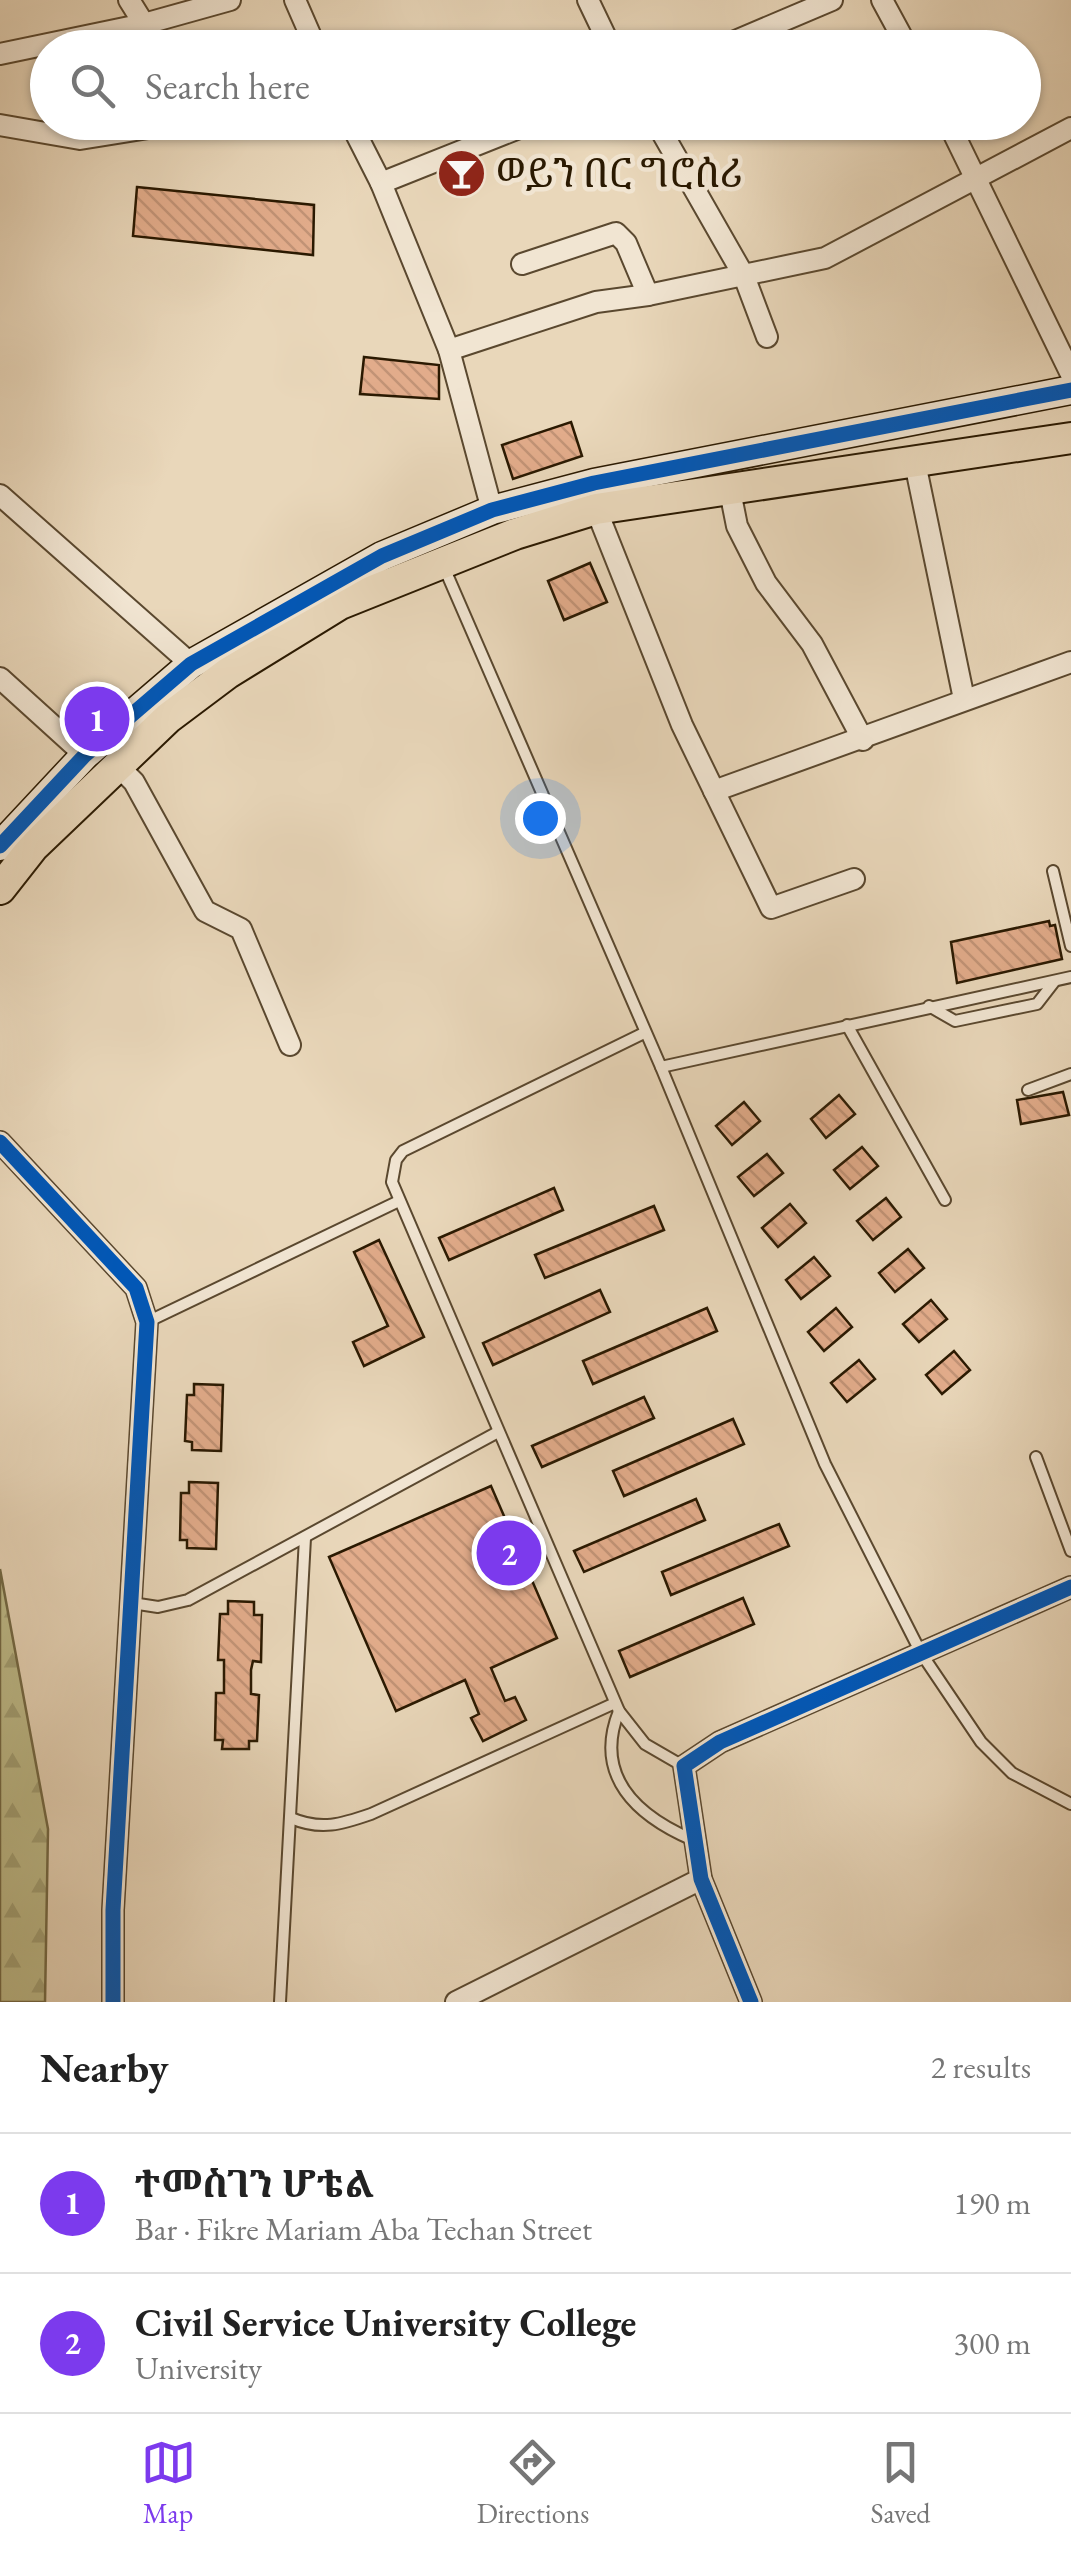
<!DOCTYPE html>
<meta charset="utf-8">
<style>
body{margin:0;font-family:"EB Garamond","Noto Serif Ethiopic",serif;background:#f6f6f6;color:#222}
.you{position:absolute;left:540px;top:818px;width:35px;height:35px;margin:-25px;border:8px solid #fff;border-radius:50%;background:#1a73e8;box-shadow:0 0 0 15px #1a73e833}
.badge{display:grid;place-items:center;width:65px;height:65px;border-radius:50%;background:#7c3aed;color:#fff;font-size:32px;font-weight:700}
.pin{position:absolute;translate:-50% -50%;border:5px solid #fff;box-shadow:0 2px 10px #0006}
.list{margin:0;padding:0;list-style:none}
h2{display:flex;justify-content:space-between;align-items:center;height:130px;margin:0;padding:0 40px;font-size:42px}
h2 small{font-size:32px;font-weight:400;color:#767676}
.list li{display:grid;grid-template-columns:65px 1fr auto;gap:30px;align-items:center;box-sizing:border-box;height:140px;padding:0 40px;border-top:2px solid #e0e0e0}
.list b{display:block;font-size:38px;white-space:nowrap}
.list p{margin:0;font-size:32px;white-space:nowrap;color:#767676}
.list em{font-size:32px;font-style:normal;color:#767676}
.icon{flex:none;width:55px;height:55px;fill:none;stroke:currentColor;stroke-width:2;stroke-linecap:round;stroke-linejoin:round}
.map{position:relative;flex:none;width:1071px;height:2002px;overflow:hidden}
.search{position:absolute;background:#fff;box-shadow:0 2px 8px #0004;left:30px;right:30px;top:30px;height:110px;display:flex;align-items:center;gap:25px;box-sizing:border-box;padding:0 35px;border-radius:55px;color:#767676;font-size:38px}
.sheet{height:410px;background:#fff}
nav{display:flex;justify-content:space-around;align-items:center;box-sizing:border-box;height:140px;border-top:2px solid #e0e0e0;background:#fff;font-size:28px;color:#767676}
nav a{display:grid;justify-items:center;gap:5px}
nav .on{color:#7c3aed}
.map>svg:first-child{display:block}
</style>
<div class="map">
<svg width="1071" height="2002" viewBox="0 0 1071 2002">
<defs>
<pattern id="forest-firs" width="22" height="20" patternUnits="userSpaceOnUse" patternTransform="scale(2.5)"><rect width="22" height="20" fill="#bebc8b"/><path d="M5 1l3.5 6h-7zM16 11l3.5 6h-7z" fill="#a3a176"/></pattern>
<pattern id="building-back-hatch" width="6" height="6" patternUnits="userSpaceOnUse" patternTransform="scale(2.5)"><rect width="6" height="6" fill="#e2ac8b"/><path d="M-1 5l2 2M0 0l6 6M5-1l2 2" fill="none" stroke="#c29376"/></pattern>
</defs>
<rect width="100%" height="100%" fill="#e9d7ba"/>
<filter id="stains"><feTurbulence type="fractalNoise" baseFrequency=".002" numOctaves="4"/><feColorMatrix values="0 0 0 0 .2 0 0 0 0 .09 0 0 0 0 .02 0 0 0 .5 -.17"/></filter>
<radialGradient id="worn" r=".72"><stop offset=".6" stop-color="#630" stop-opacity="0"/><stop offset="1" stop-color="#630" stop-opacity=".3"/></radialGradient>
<polygon fill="url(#forest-firs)" stroke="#746a46" stroke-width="2.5" points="0,1569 48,1829 45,2002 0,2002"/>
<g fill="url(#building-back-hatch)" stroke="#2a1901" stroke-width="2.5">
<polygon points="137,187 314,205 313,255 133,236"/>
<polygon points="364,357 439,365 439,399 360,394"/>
<polygon points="571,422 582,456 513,479 502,445"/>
<polygon points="590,563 607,602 564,620 548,581"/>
<polygon points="1049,921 1050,926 1055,925 1062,959 957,983 951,942"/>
<polygon points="1063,1092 1069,1115 1021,1124 1017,1100"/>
<polygon points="839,1095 855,1114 826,1138 811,1119"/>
<polygon points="744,1102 760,1121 732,1145 716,1126"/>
<polygon points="862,1147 878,1166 850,1189 834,1170"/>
<polygon points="767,1154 783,1173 754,1196 738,1177"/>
<polygon points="554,1188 563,1210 449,1260 439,1238"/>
<polygon points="886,1198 901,1217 873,1240 857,1221"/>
<polygon points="790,1204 806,1223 778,1247 762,1228"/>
<polygon points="654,1206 664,1230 545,1278 535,1255"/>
<polygon points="379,1240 424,1337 364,1366 353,1342 388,1326 354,1252"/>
<polygon points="908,1249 924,1268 895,1292 879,1273"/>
<polygon points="814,1257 830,1276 801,1299 786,1280"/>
<polygon points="600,1290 610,1312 493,1365 483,1343"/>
<polygon points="931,1300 947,1319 919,1342 903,1324"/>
<polygon points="707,1308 717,1331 593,1384 583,1361"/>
<polygon points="836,1308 852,1327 824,1351 808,1332"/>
<polygon points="954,1351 970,1370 942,1394 926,1375"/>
<polygon points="859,1360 875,1379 847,1402 831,1383"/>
<polygon points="194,1384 223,1385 221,1451 192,1450 192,1442 185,1441 187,1395 194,1395"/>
<polygon points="644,1397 654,1418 542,1467 532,1446"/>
<polygon points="733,1419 744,1444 624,1496 613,1471"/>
<polygon points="189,1482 218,1483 216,1549 187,1548 187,1540 180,1540 181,1493 189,1493"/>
<polygon points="491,1486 557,1638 491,1668 505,1701 515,1697 526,1720 483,1741 471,1718 479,1714 465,1680 396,1711 329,1557"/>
<polygon points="696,1499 705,1520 584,1572 574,1551"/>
<polygon points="779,1524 789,1546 671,1595 662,1572"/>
<polygon points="743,1598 754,1624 630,1677 619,1651"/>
<polygon points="228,1601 254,1602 254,1615 262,1615 261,1662 253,1661 251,1670 251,1694 259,1695 257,1741 249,1741 249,1749 222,1749 223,1740 215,1740 216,1693 224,1693 224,1660 218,1660 220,1614 228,1614"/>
</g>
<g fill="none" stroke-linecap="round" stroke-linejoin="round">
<defs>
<g id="lane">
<polyline points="443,565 661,1067 825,1464 921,1653 981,1742 1012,1773 1071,1804"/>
<polyline points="1053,871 1071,946"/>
<polyline points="929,1006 955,1021 1037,1004 1054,982"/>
<polyline points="847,1025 945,1200"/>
<polyline points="644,1033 403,1151 396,1160 392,1182 619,1711 645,1744 683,1766"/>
<polyline points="661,1067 1071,977"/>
<polyline points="1028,1090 1071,1074"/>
<polyline points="147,1322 399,1201"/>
<polyline points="1036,1457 1071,1551"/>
<polyline points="132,1603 158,1607 188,1600 498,1432"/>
<path d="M619,1711C593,1776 637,1816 693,1840"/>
<path d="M291,1818C321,1831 342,1824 371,1814L615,1703"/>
<polyline points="280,2002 305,1538"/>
</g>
<g id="street">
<polyline points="129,0 144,24"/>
<polyline points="295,0 316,48"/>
<polyline points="588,0 611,48"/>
<polyline points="882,0 908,48"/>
<polyline points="719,48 832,0"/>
<polyline points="0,54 144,24 230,0"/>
<polyline points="350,122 381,183 449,350 492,510"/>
<polyline points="656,122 744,276 767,337"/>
<polyline points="948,122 1071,374"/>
<polyline points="0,125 80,139 186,122"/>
<polyline points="381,183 534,122"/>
<polyline points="522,264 616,233 626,243 648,295"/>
<polyline points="449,350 596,302 648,295 825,258 1071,128"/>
<polyline points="915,463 964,699"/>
<polyline points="730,491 737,526 766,583 812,644 863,740"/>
<polyline points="0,495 191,664"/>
<polyline points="596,509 682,725 771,908 854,879"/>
<polyline points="0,678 85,755"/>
<polyline points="117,765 134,782 205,911 241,929 290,1045"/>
<polyline points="714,791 1071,662"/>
<polyline points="0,1142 136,1288 147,1322 113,1910 113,2002"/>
<polyline points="456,2002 701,1879"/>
<polyline points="751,2002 701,1879 684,1766 720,1742 1071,1587"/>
</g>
<polyline id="secondary" points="0,846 85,755 191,664 382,556 492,510 594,483 1071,390"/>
<polyline id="primary" points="0,889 33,847 168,718 228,673 340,604 515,534 596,509 1071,438"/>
</defs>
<use href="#lane" stroke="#5a482f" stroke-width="14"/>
<use href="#street" stroke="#5a482f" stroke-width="24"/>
<use href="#secondary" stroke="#2a1901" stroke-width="31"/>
<use href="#primary" stroke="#2a1901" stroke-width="34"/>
<use href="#lane" stroke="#f1e5d2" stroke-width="10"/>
<use href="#street" stroke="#f1e5d2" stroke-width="20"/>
<use href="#secondary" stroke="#f1e5d2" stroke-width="28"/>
<use href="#primary" stroke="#e9d7ba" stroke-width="30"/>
<defs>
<g id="cycleway">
<polyline points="0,846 85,755 191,664 382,556 492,510 594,483 1071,390"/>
<polyline points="0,1142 136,1288 147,1322 113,1910 113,2002"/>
<polyline points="751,2002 701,1879 684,1766 720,1742 1071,1587"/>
</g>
</defs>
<use href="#cycleway" stroke="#f1e5d2" stroke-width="21"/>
<use href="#cycleway" stroke="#0057b8" stroke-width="15"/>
</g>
<defs>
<symbol id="bar-disc" viewBox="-11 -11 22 22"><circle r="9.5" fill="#8f2418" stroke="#f1e5d2"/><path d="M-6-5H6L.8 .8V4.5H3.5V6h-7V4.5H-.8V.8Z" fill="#fff"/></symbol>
</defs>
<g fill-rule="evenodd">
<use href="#bar-disc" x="434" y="146" width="55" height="55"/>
</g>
<g text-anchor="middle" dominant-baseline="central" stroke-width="9" stroke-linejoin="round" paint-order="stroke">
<g font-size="40" fill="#2a1901" stroke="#f1e5d2" text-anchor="start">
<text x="496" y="173">ወይን በር ግሮሰሪ</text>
</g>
</g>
<rect width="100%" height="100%" filter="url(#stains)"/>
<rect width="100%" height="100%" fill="url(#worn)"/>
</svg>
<div class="you"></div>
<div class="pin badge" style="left:97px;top:719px">1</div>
<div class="pin badge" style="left:509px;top:1553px">2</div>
<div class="search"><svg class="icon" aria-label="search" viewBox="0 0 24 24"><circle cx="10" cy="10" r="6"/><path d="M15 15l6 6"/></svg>Search here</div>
</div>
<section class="sheet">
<h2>Nearby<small>2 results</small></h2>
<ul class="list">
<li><span class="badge">1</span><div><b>ተመስገን ሆቴል</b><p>Bar · Fikre Mariam Aba Techan Street</p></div><em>190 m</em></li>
<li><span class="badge">2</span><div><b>Civil Service University College</b><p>University</p></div><em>300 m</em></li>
</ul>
</section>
<nav>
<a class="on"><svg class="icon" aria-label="map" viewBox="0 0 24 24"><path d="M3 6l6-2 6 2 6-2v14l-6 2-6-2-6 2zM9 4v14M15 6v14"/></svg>Map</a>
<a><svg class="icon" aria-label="directions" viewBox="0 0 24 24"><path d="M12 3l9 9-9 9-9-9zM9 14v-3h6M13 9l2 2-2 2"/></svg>Directions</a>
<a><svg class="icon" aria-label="saved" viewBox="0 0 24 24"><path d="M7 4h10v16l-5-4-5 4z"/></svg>Saved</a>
</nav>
